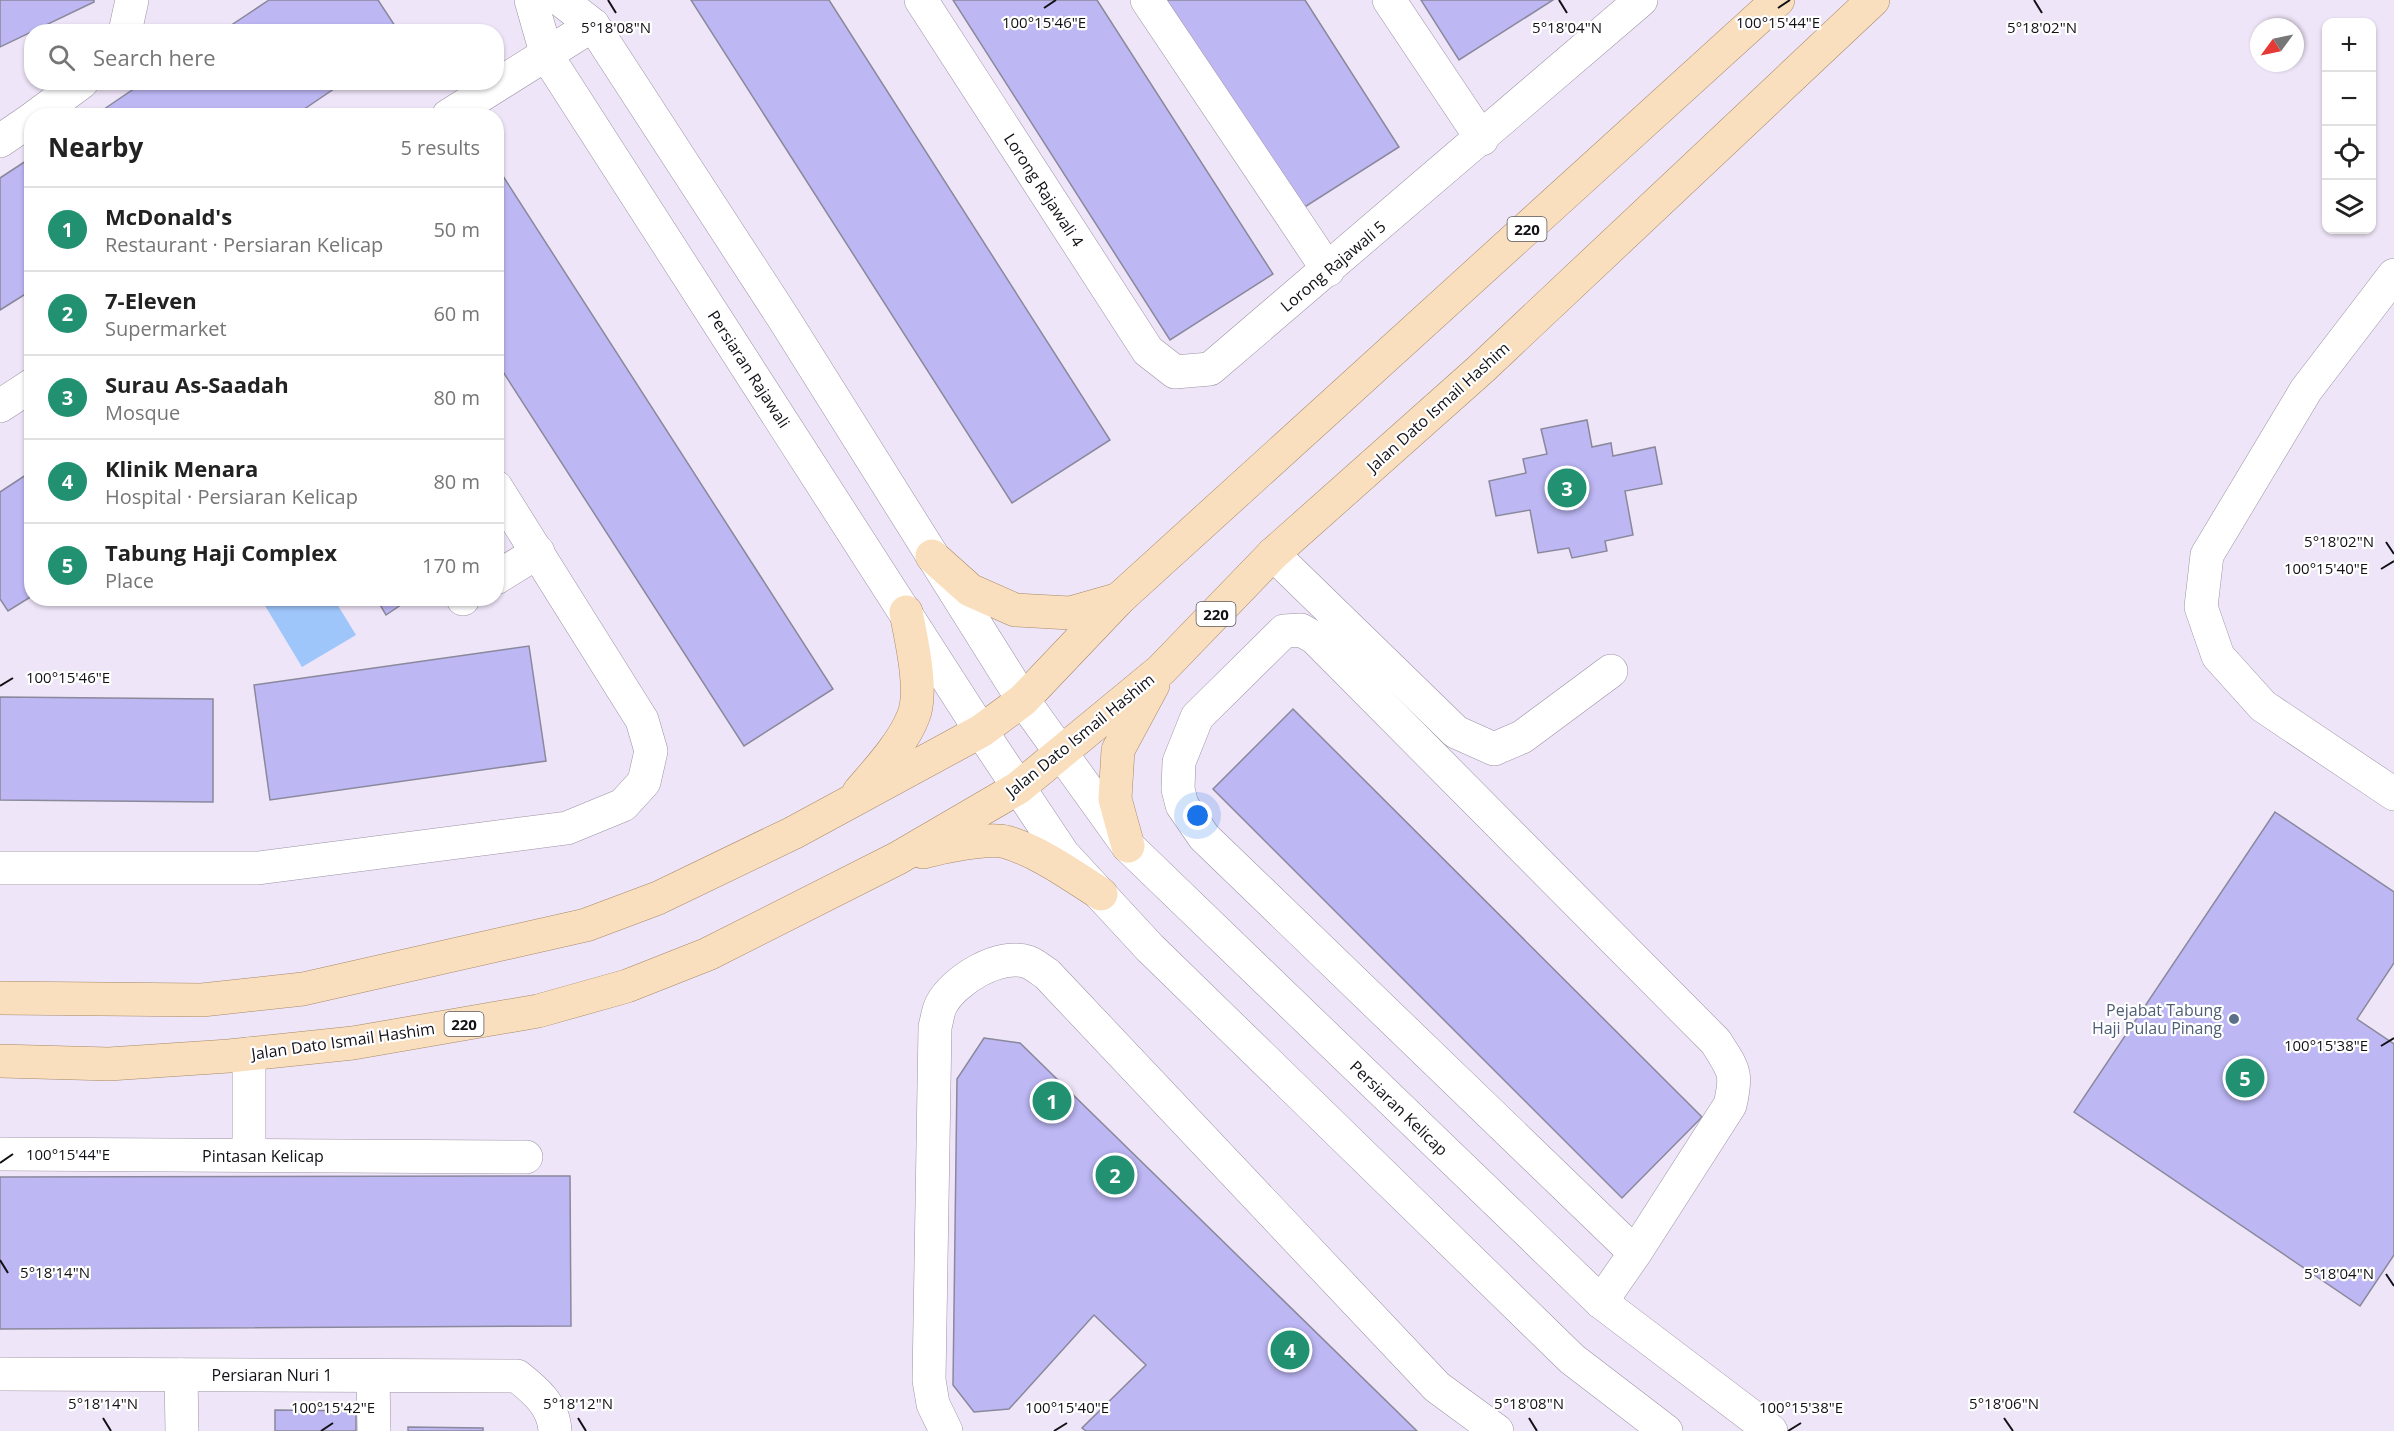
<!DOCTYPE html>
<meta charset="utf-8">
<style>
body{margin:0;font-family:"Open Sans",sans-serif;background:#f2f2f2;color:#222}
.controls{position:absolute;right:18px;top:18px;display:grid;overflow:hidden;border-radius:12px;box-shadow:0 2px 4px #0004}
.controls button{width:54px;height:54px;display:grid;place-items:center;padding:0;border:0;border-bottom:2px solid #e0e0e0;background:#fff;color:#222;font:30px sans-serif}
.compass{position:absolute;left:2250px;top:18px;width:54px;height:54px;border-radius:50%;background:#fff;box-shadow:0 2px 4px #0004;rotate:237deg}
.you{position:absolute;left:1198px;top:816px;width:21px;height:21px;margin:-15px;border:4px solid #fff;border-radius:50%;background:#1a73e8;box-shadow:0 0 0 9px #1a73e833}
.badge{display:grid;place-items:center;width:39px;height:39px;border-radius:50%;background:#229172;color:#fff;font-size:20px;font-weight:700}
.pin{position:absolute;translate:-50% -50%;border:3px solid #fff;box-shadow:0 2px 6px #0006}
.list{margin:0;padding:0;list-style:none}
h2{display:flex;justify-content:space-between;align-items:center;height:78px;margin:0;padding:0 24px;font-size:26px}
h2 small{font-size:20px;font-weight:400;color:#767676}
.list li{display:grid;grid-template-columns:39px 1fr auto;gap:18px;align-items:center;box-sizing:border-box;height:84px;padding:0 24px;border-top:2px solid #e0e0e0}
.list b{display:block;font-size:22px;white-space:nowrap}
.list p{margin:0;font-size:20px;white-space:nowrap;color:#767676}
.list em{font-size:20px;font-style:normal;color:#767676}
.icon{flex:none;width:33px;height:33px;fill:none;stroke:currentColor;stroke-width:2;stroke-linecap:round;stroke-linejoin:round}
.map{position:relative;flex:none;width:2394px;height:1431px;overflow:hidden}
.search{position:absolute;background:#fff;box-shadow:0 2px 4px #0004;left:24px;top:24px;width:480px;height:66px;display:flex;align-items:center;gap:15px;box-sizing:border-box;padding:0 21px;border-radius:24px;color:#767676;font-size:22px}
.panel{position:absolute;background:#fff;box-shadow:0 2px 4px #0004;left:24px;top:108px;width:480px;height:498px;border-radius:24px}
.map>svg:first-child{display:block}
</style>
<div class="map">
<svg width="2394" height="1431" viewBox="0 0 2394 1431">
<rect width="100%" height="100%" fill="#efe5f8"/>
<polygon fill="#9ec6fa" points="261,599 334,599 356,635 302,667"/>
<g fill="#bdb7f4" stroke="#8a889b" stroke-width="1.5">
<polygon points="0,0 94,0 94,2 0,47"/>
<polygon points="269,0 378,0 399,32 221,32"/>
<polygon points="691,0 829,0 1110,440 1012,503"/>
<polygon points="953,0 1097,0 1273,274 1170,340"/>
<polygon points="1165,0 1305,0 1399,147 1300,210"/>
<polygon points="1421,0 1553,0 1459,60"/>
<polygon points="144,82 344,82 294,116 94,116"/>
<polygon points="32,157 32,290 0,310 0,178"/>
<polygon points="501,173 833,689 744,746 496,361 496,175"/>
<polygon points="1587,420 1592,447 1611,443 1613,456 1655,447 1662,484 1625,491 1633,535 1605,541 1607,551 1572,558 1569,548 1538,553 1530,510 1496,516 1489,481 1526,473 1523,459 1547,454 1541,429"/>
<polygon points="32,471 32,596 8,611 0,599 0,492"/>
<polygon points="376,598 411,598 386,615"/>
<polygon points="529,646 546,761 270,800 254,685"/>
<polygon points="0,697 213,699 213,802 0,800"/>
<polygon points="1293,709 1702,1117 1622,1198 1213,789"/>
<polygon points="2275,812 2394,892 2394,963 2357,1019 2394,1044 2394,1255 2360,1306 2074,1112"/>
<polygon points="984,1038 1020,1043 1417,1431 1086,1431 1082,1428 1146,1365 1094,1315 1009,1409 974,1412 953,1385 957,1079"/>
<polygon points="570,1176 571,1326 0,1329 0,1177"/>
<polygon points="275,1410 356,1411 356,1431 275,1431"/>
<polygon points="408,1427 483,1428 483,1431 408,1431"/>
</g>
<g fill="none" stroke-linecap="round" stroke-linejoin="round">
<defs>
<g id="minor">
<polyline points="531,0 547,56 981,731 1063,854 1150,948 1572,1359 1666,1431"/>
<polyline points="561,0 593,25 784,319 1023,700 1128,846 1601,1302 1771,1431"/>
<polyline points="921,0 1148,351 1175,372 1210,369 1641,0"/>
<polyline points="1147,0 1328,270"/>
<polyline points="1389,0 1482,139"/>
<polyline points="125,32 132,0"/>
<polyline points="36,116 82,82"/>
<polyline points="448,116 593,25"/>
<polyline points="0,141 32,119"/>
<polyline points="2394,275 2306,390 2207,555 2201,607 2218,656 2263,706 2394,794"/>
<polyline points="0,406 32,385"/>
<polyline points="1273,554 1456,732 1494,749 1522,737 1611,671"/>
<polyline points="496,578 538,552"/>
<polyline points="463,599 463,598"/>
<polyline points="0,868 258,868 567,828 623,805 644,782 651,751 642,720 496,487"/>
<polyline points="0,1154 526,1157"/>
<polyline points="249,1155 249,1054"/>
<path d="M1601,1302L1635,1253L1204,837L1182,805L1178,789L1179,762L1197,717L1284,631L1301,630L1315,638L1716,1042C1733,1070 1738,1071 1730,1105L1635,1253"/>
<path d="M0,1374L517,1376C535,1390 554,1406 555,1431"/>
<polyline points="181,1375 182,1431"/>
<polyline points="373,1376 374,1431"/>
<path d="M946,1431L933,1404L929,1380L935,1027C937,1020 938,1011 941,1005C954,980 1000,952 1028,962C1034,964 1041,970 1047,974L1437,1387L1497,1431"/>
</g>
<g id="major">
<polyline points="932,556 970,590 1015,610 1070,613 1119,599"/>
<path d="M859,792C877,771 903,743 913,717C924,692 911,639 906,612"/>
<polyline points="1128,846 1115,799 1118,750 1153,685"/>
<path d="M923,852C942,847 989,837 1006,842C1040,852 1071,875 1101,894"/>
<polyline points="0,998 202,1000 303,989 586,925 658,898 793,833 981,731 1023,700 1120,598 1778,0"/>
<polyline points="0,1061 109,1064 229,1056 353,1043 538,1011 627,986 708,954 898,858 1018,788 1161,670 1273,554 1481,369 1873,0"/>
</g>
</defs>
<use href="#minor" stroke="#9c92a4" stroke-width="34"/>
<use href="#major" stroke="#a68967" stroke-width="34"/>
<use href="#minor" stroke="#fff" stroke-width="33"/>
<use href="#major" stroke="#f9dfbe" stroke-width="33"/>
</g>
<path fill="none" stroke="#131016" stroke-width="2" d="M608,0L616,13M1559,0L1567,13M2034,0L2042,13M1044,8L1056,0M1778,8L1790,0M2386,542L2394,554M2381,569L2394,561M0,686L13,678M2381,1046L2394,1038M0,1163L13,1154M0,1260L8,1273M2386,1274L2394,1286M103,1418L111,1431M578,1418L586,1431M1529,1418L1537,1431M2004,1418L2013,1431M321,1431L333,1423M1054,1431L1067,1423M1788,1431L1801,1423"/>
<circle fill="#5c6f8a" stroke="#fff" stroke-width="2" cx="2234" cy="1019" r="6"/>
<g text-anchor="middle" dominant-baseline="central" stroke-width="4.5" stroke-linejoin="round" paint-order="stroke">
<g fill="#fff" stroke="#5a585c" stroke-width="1.5">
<rect x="1507.5" y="217" width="39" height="24" rx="4.5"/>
<rect x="1196.5" y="602" width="39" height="24" rx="4.5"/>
<rect x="444.5" y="1012" width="39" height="24" rx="4.5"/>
</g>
<g font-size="15" font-weight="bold" fill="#131016">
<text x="1527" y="229">220</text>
<text x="1216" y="614">220</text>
<text x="464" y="1024">220</text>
</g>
<g font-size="16" fill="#131016" stroke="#fff">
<text transform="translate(1044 190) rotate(57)">Lorong Rajawali 4</text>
<text transform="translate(1333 266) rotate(-40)">Lorong Rajawali 5</text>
<text transform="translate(749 369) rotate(57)">Persiaran Rajawali</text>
<text transform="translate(1438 407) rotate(-42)">Jalan Dato Ismail Hashim</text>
<text transform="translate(1080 735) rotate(-39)">Jalan Dato Ismail Hashim</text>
<text transform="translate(343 1041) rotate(-8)">Jalan Dato Ismail Hashim</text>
<text transform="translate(1399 1108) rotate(44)">Persiaran Kelicap</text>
<text x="263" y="1156">Pintasan Kelicap</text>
<text x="272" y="1375">Persiaran Nuri 1</text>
</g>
<g font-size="16" fill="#4e5e75" stroke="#fff" text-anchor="end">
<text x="2222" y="1010">Pejabat Tabung<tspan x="2222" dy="18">Haji Pulau Pinang</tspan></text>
</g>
</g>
<g font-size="15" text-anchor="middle" fill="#131016" stroke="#fff" stroke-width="4.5" stroke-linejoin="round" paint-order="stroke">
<text x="1044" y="28">100°15'46"E</text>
<text x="1778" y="28">100°15'44"E</text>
<text x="616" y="33">5°18'08"N</text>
<text x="1567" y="33">5°18'04"N</text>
<text x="2042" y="33">5°18'02"N</text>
<text x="2339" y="547">5°18'02"N</text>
<text x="2326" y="574">100°15'40"E</text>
<text x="68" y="683">100°15'46"E</text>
<text x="2326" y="1051">100°15'38"E</text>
<text x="68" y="1160">100°15'44"E</text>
<text x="55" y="1278">5°18'14"N</text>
<text x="2339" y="1279">5°18'04"N</text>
<text x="103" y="1409">5°18'14"N</text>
<text x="578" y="1409">5°18'12"N</text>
<text x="1529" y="1409">5°18'08"N</text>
<text x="2004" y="1409">5°18'06"N</text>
<text x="333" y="1413">100°15'42"E</text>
<text x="1067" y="1413">100°15'40"E</text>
<text x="1801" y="1413">100°15'38"E</text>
</g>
</svg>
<div class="controls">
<button>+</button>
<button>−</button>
<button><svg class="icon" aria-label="locate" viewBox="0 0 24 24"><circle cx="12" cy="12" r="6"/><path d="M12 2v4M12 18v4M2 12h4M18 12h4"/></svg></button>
<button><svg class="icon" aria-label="layers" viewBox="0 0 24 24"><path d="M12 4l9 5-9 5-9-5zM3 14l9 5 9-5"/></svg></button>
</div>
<svg class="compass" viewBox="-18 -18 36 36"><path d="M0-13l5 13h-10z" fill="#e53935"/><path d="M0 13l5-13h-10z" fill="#767676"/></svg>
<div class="you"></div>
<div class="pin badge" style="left:1052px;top:1101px">1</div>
<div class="pin badge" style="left:1115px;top:1175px">2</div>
<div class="pin badge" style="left:1567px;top:488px">3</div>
<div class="pin badge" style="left:1290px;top:1350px">4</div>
<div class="pin badge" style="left:2245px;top:1078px">5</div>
<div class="search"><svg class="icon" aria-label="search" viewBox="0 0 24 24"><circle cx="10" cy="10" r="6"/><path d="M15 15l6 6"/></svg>Search here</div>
<section class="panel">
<h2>Nearby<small>5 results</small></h2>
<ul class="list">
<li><span class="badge">1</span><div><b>McDonald's</b><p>Restaurant · Persiaran Kelicap</p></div><em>50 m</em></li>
<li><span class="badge">2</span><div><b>7-Eleven</b><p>Supermarket</p></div><em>60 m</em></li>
<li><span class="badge">3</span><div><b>Surau As-Saadah</b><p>Mosque</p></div><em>80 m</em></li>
<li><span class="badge">4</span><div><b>Klinik Menara</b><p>Hospital · Persiaran Kelicap</p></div><em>80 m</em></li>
<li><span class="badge">5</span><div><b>Tabung Haji Complex</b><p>Place</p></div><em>170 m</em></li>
</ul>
</section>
</div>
